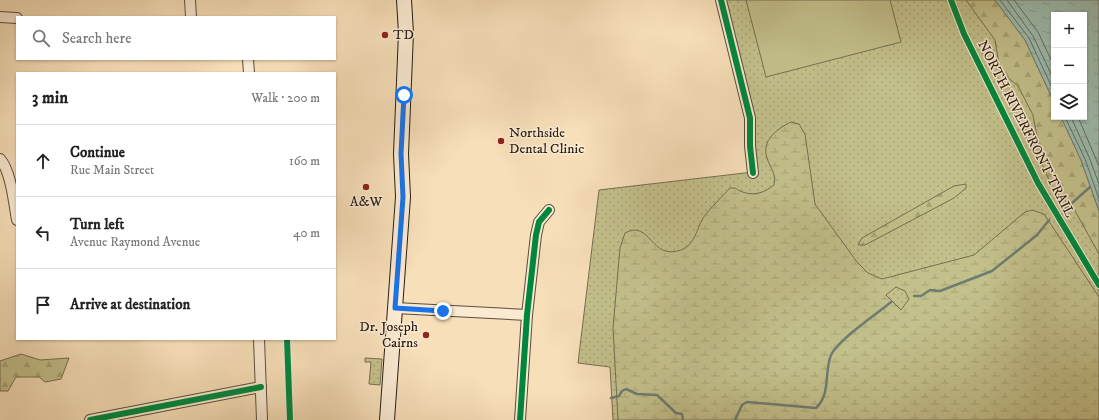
<!DOCTYPE html>
<meta charset="utf-8">
<style>
body{margin:0;font-family:"IM FELL DW Pica",serif;background:#f2f2f2;color:#222}
.controls{position:absolute;right:12px;top:12px;display:grid;overflow:hidden;border-radius:0px;box-shadow:0 1px 3px #0004}
.controls button{width:36px;height:36px;display:grid;place-items:center;padding:0;border:0;border-bottom:1px solid #e0e0e0;background:#fff;color:#222;font:20px sans-serif}
.stop{position:absolute;width:12px;height:12px;margin:-9px;border:3px solid #1a73e8;border-radius:50%;background:#fff}
.stop.end{background:#1a73e8;border-color:#fff;box-shadow:0 1px 4px #0008}
.list{margin:0;padding:0;list-style:none}
h2{display:flex;justify-content:space-between;align-items:center;height:52px;margin:0;padding:0 16px;font-size:17px}
h2 small{font-size:13px;font-weight:400;color:#767676}
.list li{display:grid;grid-template-columns:26px 1fr auto;gap:12px;align-items:center;box-sizing:border-box;height:72px;padding:0 16px;border-top:1px solid #e0e0e0}
.list b{display:block;font-size:15px;white-space:nowrap}
.list p{margin:0;font-size:13px;white-space:nowrap;color:#767676}
.list em{font-size:13px;font-style:normal;color:#767676}
.icon{flex:none;width:22px;height:22px;fill:none;stroke:currentColor;stroke-width:2;stroke-linecap:round;stroke-linejoin:round}
.map{position:relative;flex:none;width:1099px;height:420px;overflow:hidden}
.search{position:absolute;background:#fff;box-shadow:0 1px 3px #0004;left:16px;top:16px;width:320px;height:44px;display:flex;align-items:center;gap:10px;box-sizing:border-box;padding:0 14px;border-radius:0px;color:#767676;font-size:15px}
.panel{position:absolute;background:#fff;box-shadow:0 1px 3px #0004;left:16px;top:72px;width:320px;height:268px;border-radius:0px}
.map>svg:first-child{display:block}
</style>
<div class="map">
<svg width="1099" height="420" viewBox="0 0 1099 420">
<defs>
<pattern id="grass-dots" width="8" height="8" patternUnits="userSpaceOnUse"><rect width="8" height="8" fill="#c3c08b"/><path d="M2 2h.1M6 6h.1" fill="none" stroke="#a8a477" stroke-width="1.8" stroke-linecap="round"/></pattern>
<pattern id="forest-firs" width="22" height="20" patternUnits="userSpaceOnUse"><rect width="22" height="20" fill="#c3c08b"/><path d="M5 1l3.5 6h-7zM16 11l3.5 6h-7z" fill="#a8a477"/></pattern>
<pattern id="wetland-marsh" width="20" height="14" patternUnits="userSpaceOnUse"><rect width="20" height="14" fill="#c3c08b"/><path d="M1 5h8M5 5V1M11 12h8M15 12V8" fill="none" stroke="#a8a477"/></pattern>
<pattern id="water-ripples" width="26" height="14" patternUnits="userSpaceOnUse"><rect width="26" height="14" fill="#9dbdb0"/><path d="M2 4q2-2 4 0t4 0M15 11q2-2 4 0t4 0" fill="none" stroke="#87a296"/></pattern>
</defs>
<rect width="100%" height="100%" fill="#f7dfb9"/>
<filter id="stains"><feTurbulence type="fractalNoise" baseFrequency=".005" numOctaves="4"/><feColorMatrix values="0 0 0 0 .2 0 0 0 0 .09 0 0 0 0 .02 0 0 0 .5 -.17"/></filter>
<radialGradient id="worn" r=".72"><stop offset=".6" stop-color="#630" stop-opacity="0"/><stop offset="1" stop-color="#630" stop-opacity=".3"/></radialGradient>
<g fill="url(#grass-dots)" stroke="#766e50">
<polygon points="721,0 995,0 1054,102 1054,117 1061,117 1099,211 1099,420 613,420 610,367 578,363 599,190 753,172 750,118"/>
<polygon points="365,358 382,359 380,385 369,384 371,362 365,362"/>
</g>
<g fill="url(#forest-firs)" stroke="#766e50">
<polygon points="966,0 995,0 1025,40 1054,102 1054,117 1061,117 1081,160 1099,211 1099,254 1074,209 1053,189 1042,164 1033,115 1018,86 1000,71 995,40"/>
<polygon points="966,184 966,188 954,198 865,245 858,245 862,238 954,186"/>
<polygon points="21,354 40,360 69,358 61,379 45,382 39,377 16,377 8,391 0,391 0,361"/>
</g>
<path fill="url(#wetland-marsh)" stroke="#766e50" fill-rule="evenodd" d="M791,122L799,124L805,134L815,204L857,262L868,273L882,279L974,255L1025,212L1032,210L1044,214L1099,297V420H618L613,328L620,248L625,233C651,219 650,261 681,250C695,245 696,230 703,218C710,208 721,198 730,188H735C748,197 762,195 774,185C776,171 771,171 767,158C761,140 777,129 791,122ZM896,287L905,291L909,299L901,310L886,295Z"/>
<polygon fill="#c3c08b" stroke="#766e50" points="746,0 890,0 901,42 766,77"/>
<polygon fill="url(#water-ripples)" stroke="#6e7d72" points="995,0 1099,0 1099,211 1081,160 1061,117 1084,117 1084,15 1054,15 1054,102 1025,40"/>
<g fill="none" stroke-linecap="round" stroke-linejoin="round">
<g stroke="#626c62" stroke-width="1">
<polyline points="1000,0 1029,38 1054,92"/>
<polyline points="1007,0 1033,36 1054,80"/>
<polyline points="1014,0 1038,32 1054,66"/>
<polyline points="1065,117 1085,159 1099,199"/>
<polyline points="1071,117 1089,157 1099,184"/>
<polyline points="1078,117 1099,166"/>
</g>
<g stroke="#6e7d72" stroke-width="2.5">
<polyline points="1063,211 1090,187"/>
<polyline points="914,296 921,296 930,290 940,291 992,271 1037,235 1049,220"/>
<polyline points="611,398 619,396 622,391 626,389 637,394 657,395 676,413 682,414 683,420"/>
<path d="M735,420L742,405L747,402L816,408C831,394 824,372 831,355C839,339 877,314 891,302"/>
</g>
<defs>
<g id="minor">
<polyline points="190,0 191,17"/>
<polyline points="721,0 750,118 750,146 753,173"/>
<polyline points="0,17 17,18"/>
<polyline points="248,59 249,73"/>
<path d="M0,159C11,171 14,203 17,220"/>
<polyline points="395,308 527,315"/>
<polyline points="259,339 262,420"/>
<polyline points="90,420 261,387"/>
<polyline points="520,420 527,315 536,235 539,222 549,210"/>
</g>
<polyline id="secondary" points="387,420 403,197 401,154 406,33 404,0"/>
</defs>
<use href="#minor" stroke="#5c4d3d" stroke-width="12"/>
<use href="#secondary" stroke="#281c14" stroke-width="16"/>
<use href="#minor" stroke="#faead2" stroke-width="10"/>
<use href="#secondary" stroke="#faead2" stroke-width="14"/>
<defs>
<g id="cycleway">
<polyline points="721,0 750,118 750,146 753,173"/>
<polyline points="951,0 964,34 1038,183 1099,285"/>
<polyline points="287,339 290,420"/>
<polyline points="90,420 261,387"/>
<polyline points="520,420 527,315 536,235 539,222 549,210"/>
</g>
</defs>
<use href="#cycleway" stroke="#faead2" stroke-width="8"/>
<use href="#cycleway" stroke="#00873e" stroke-width="6"/>
</g>
<g fill="none" stroke-linecap="round" stroke-linejoin="round">
<polyline stroke="#1a73e8" stroke-width="5" points="404,95 401,154 403,197 395,308 443,311"/>
</g>
<g fill="#8f2418" stroke="#faead2" stroke-width="1.5">
<circle cx="385" cy="35" r="4"/>
<circle cx="501" cy="141" r="4"/>
<circle cx="366" cy="187" r="4"/>
<circle cx="426" cy="335" r="4"/>
</g>
<g text-anchor="middle" dominant-baseline="central" stroke-width="3" stroke-linejoin="round" paint-order="stroke">
<g font-size="14" fill="#281c14" stroke="#faead2" text-anchor="start">
<text x="393" y="35">TD</text>
<text x="509" y="133">Northside<tspan x="509" dy="16">Dental Clinic</tspan></text>
<text x="366" y="202" text-anchor="middle">A&amp;W</text>
<text x="418" y="327" text-anchor="end">Dr. Joseph<tspan x="418" dy="16">Cairns</tspan></text>
</g>
<g font-size="14" fill="#281c14" stroke="#faead2">
<text transform="translate(1026 129) rotate(63)">NORTH RIVERFRONT TRAIL</text>
</g>
</g>
<rect width="100%" height="100%" filter="url(#stains)"/>
<rect width="100%" height="100%" fill="url(#worn)"/>
</svg>
<div class="controls">
<button>+</button>
<button>−</button>
<button><svg class="icon" aria-label="layers" viewBox="0 0 24 24"><path d="M12 4l9 5-9 5-9-5zM3 14l9 5 9-5"/></svg></button>
</div>
<div class="stop" style="left:404px;top:95px"></div>
<div class="stop end" style="left:443px;top:311px"></div>
<div class="search"><svg class="icon" aria-label="search" viewBox="0 0 24 24"><circle cx="10" cy="10" r="6"/><path d="M15 15l6 6"/></svg>Search here</div>
<section class="panel">
<h2>3 min<small>Walk · 200 m</small></h2>
<ul class="list">
<li><svg class="icon" aria-label="ahead" viewBox="0 0 24 24"><path d="M12 20V5M6 11l6-6 6 6"/></svg><div><b>Continue</b><p>Rue Main Street</p></div><em>160 m</em></li>
<li><svg class="icon" aria-label="left" viewBox="0 0 24 24"><path d="M17 20v-9H6M10 6l-5 5 5 5"/></svg><div><b>Turn left</b><p>Avenue Raymond Avenue</p></div><em>40 m</em></li>
<li><svg class="icon" aria-label="arrive" viewBox="0 0 24 24"><path d="M6 21V4h12l-3 4 3 4H6"/></svg><div><b>Arrive at destination</b></div></li>
</ul>
</section>
</div>
